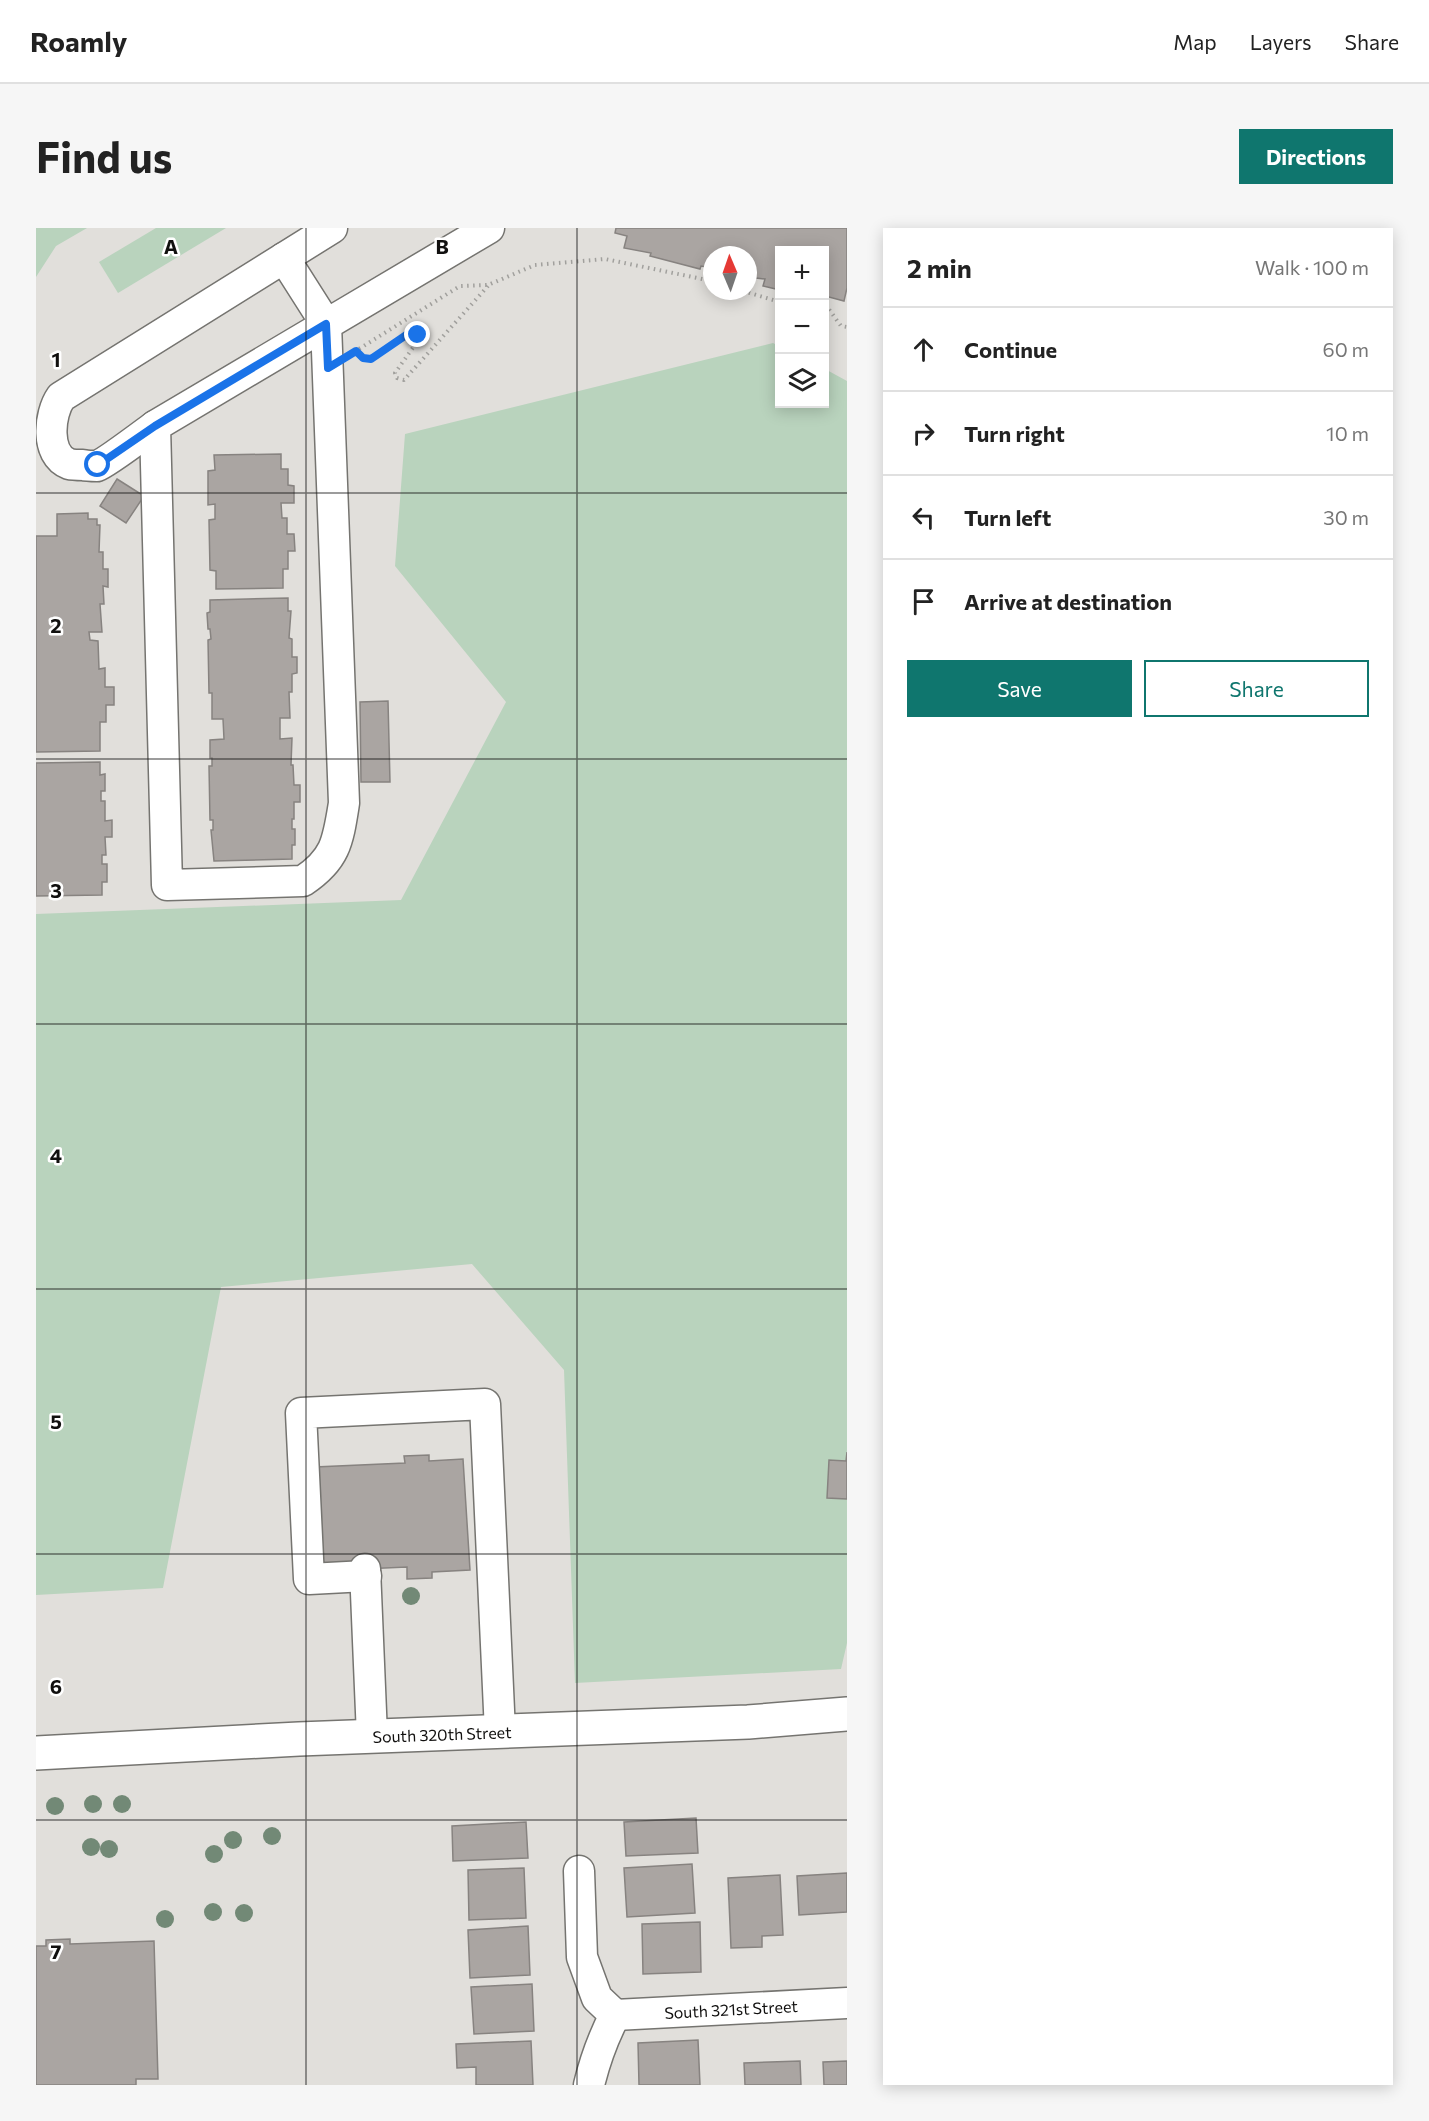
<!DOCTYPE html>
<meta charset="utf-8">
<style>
body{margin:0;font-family:Commissioner,sans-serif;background:#f6f6f6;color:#222}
.controls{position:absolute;right:18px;top:18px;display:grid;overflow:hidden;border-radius:0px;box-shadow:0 3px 15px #0003}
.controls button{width:54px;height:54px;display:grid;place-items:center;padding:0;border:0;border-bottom:2px solid #e0e0e0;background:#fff;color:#222;font:30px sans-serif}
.compass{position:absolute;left:667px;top:18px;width:54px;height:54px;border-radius:50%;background:#fff;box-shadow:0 3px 15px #0003;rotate:358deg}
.stop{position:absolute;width:18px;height:18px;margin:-14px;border:4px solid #1a73e8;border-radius:50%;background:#fff}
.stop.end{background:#1a73e8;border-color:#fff;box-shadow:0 2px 6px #0008}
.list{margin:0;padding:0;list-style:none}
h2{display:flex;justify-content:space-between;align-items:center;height:78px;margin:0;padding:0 24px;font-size:26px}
h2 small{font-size:20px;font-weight:400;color:#767676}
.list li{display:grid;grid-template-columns:39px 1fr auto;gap:18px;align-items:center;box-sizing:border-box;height:84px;padding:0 24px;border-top:2px solid #e0e0e0}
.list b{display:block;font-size:22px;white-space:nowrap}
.list em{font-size:20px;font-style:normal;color:#767676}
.actions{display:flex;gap:12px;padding:18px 24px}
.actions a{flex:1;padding:14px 0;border:2px solid #0f766e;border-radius:0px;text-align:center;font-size:21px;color:#0f766e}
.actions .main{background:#0f766e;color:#fff}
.icon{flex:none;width:33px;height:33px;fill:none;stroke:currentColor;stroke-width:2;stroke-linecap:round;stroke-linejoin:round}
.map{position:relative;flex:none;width:811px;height:1857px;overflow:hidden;border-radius:0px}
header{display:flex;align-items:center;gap:36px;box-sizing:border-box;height:84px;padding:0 30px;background:#fff;border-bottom:2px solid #e0e0e0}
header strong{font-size:28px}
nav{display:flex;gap:33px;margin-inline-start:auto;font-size:21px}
.intro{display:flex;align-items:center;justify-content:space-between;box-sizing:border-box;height:144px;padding:0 36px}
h1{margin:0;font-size:42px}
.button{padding:15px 27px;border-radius:0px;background:#0f766e;color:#fff;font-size:21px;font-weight:700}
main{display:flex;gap:36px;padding:0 36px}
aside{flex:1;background:#fff;border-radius:0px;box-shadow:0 3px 15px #0003}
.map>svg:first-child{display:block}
</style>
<header>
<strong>Roamly</strong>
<nav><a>Map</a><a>Layers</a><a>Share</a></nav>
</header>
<div class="intro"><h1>Find us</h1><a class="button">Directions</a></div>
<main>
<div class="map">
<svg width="811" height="1857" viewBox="0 0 811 1857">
<rect width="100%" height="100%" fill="#e1dfdb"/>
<g fill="#b9d3bd">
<polygon points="0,0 51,0 20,18 0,49"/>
<polygon points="120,0 190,0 82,65 63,34"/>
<polygon points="737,115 743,118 744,176 788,176 789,141 811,153 811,1415 805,1441 539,1455 528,1142 436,1036 185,1059 127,1360 0,1367 0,686 365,672 470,474 359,338 369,206"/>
</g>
<g fill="#aaa5a2" stroke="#878380" stroke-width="1.5">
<polygon points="580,0 811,0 811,60 808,73 789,68 788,22 744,22 744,62 727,58 729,51 712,49 712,27 676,27 676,40 665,38 664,41 614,28 615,25 588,20 591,8 579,5"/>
<polygon points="245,226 245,241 252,241 252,257 258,258 258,275 245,275 246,290 251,290 251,306 258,306 259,323 252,323 252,341 247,341 247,360 180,361 180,343 174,342 173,292 179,291 179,276 172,277 172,243 179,242 178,227"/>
<polygon points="81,251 108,268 90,295 64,278"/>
<polygon points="52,285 52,291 61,291 61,297 64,297 63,324 67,324 67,341 72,341 72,359 67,358 68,376 64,376 66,404 53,404 54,412 62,413 63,441 69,440 69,459 78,459 78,477 70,477 70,494 64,494 64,523 0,524 0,308 21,308 21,286"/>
<polygon points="252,370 252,383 255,383 253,410 256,411 256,429 261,429 261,445 256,446 256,464 253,464 254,490 244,490 244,511 256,510 255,537 257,537 258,557 264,557 264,574 258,574 258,591 256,591 256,601 259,601 259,617 256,617 256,631 178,633 175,602 177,602 177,592 174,592 173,538 176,538 176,530 174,530 174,512 188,511 187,491 176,491 176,465 173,465 172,412 175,411 174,401 172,401 171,385 174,384 174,372"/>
<polygon points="352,473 354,554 325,554 324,474"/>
<polygon points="64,534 64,547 69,546 69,563 65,563 65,573 69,573 69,593 76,592 76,609 69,609 70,627 66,627 66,636 71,636 71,654 66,654 66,667 0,668 0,535"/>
<polygon points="811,1224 811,1271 791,1270 793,1232 810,1233"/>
<polygon points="393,1227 393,1233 427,1231 434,1342 396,1344 396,1350 371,1351 371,1339 282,1343 279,1239 369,1235 368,1228"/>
<polygon points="660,1590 662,1625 590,1628 588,1594"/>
<polygon points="490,1594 492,1630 417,1633 416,1598"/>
<polygon points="656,1636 659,1685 591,1689 588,1640"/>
<polygon points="488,1640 490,1690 433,1692 432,1642"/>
<polygon points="811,1645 811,1684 763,1687 761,1648"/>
<polygon points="744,1647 747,1707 726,1708 726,1719 695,1720 692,1650"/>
<polygon points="664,1694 665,1744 607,1746 606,1696"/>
<polygon points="492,1698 494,1747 434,1750 432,1702"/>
<polygon points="34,1711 34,1716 118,1713 122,1851 100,1851 100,1857 0,1857 0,1718 10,1718 10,1712"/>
<polygon points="496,1756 498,1803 438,1806 435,1759"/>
<polygon points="662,1812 664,1857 603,1857 602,1815"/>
<polygon points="495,1813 497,1857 440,1857 440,1839 421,1840 420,1816"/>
<polygon points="764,1833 765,1857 709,1857 708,1835"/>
<polygon points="811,1833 811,1857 788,1857 787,1834"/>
</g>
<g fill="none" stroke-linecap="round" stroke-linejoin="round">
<defs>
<g id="minor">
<path d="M248,30L290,96L308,575C302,613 300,631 267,653L131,657L119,198L453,0"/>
<path d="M119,198C108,206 70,235 61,238C57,238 51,238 47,237C42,237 37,237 33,236C9,227 13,186 25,169L296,0"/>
<polyline points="329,1341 336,1508"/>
<polyline points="330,1348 273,1351 265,1185 449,1176 464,1504"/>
<polyline points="543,1643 546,1729 561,1770 579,1787"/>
<polyline points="579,1787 811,1775"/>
<path d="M553,1857C559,1832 567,1810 579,1787"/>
</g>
<polyline id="major" points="0,1525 263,1511 712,1494 811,1486"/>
</defs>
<use href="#minor" stroke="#757470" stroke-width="33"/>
<use href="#major" stroke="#757470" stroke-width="36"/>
<g stroke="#a1a09d" stroke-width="4" stroke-dasharray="1.5 4.5" stroke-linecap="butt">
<polyline points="707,63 744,74"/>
<polyline points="788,80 792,80 805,98 811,99"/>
<polyline points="320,122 327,130 335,131 376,103 382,107 381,114 359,145 361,150 368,152 452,58"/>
<polyline points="318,124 424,58 452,57 499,37 569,31 676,53"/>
</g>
<use href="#minor" stroke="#fff" stroke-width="30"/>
<use href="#major" stroke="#fff" stroke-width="33"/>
</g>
<g fill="#728976">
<circle cx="375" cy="1368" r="9"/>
<circle cx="57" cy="1576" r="9"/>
<circle cx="86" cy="1576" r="9"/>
<circle cx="19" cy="1578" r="9"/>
<circle cx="236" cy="1608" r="9"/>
<circle cx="197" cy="1612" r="9"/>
<circle cx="55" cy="1619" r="9"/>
<circle cx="73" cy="1621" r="9"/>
<circle cx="178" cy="1626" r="9"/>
<circle cx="177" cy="1684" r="9"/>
<circle cx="208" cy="1685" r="9"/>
<circle cx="129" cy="1691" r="9"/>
</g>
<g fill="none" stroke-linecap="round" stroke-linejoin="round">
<polyline stroke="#1a73e8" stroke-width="8" points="62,237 119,198 290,96 292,140 320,123 327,130 335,131 376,103 382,107"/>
</g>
<path fill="none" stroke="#11100f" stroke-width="1.5" stroke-opacity="0.55" d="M270,0V1857M541,0V1857M0,265H811M0,531H811M0,796H811M0,1061H811M0,1326H811M0,1592H811"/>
<g text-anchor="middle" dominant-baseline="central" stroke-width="5" stroke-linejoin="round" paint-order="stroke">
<g font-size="16" fill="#11100f" stroke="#fff">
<text transform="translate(406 1506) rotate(-2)">South 320th Street</text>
<text transform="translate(695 1781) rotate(-3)">South 321st Street</text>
</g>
</g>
<g font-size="20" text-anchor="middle" font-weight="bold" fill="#11100f" stroke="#fff" stroke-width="5" stroke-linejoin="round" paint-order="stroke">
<text x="135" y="26">A</text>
<text x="406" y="26">B</text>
<text x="20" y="139">1</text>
<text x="20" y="405">2</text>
<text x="20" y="670">3</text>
<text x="20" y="935">4</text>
<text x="20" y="1201">5</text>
<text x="20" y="1466">6</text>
<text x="20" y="1731">7</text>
</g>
</svg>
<div class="controls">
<button>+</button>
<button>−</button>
<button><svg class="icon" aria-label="layers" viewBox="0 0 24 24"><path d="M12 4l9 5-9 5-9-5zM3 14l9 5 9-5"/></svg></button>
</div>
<svg class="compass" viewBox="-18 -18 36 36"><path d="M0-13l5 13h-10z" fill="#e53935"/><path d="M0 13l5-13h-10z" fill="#767676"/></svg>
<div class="stop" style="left:62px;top:237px"></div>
<div class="stop end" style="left:382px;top:107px"></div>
</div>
<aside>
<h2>2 min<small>Walk · 100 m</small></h2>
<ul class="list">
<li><svg class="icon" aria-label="ahead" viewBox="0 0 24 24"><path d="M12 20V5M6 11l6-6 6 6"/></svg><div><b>Continue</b></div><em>60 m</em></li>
<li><svg class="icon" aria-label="right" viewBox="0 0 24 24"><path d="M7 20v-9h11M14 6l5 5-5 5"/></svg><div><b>Turn right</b></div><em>10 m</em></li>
<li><svg class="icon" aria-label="left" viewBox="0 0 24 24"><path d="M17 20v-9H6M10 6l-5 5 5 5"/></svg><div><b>Turn left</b></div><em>30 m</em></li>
<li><svg class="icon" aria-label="arrive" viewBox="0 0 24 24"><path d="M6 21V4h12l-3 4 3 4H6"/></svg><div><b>Arrive at destination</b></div></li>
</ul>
<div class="actions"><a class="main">Save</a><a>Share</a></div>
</aside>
</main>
